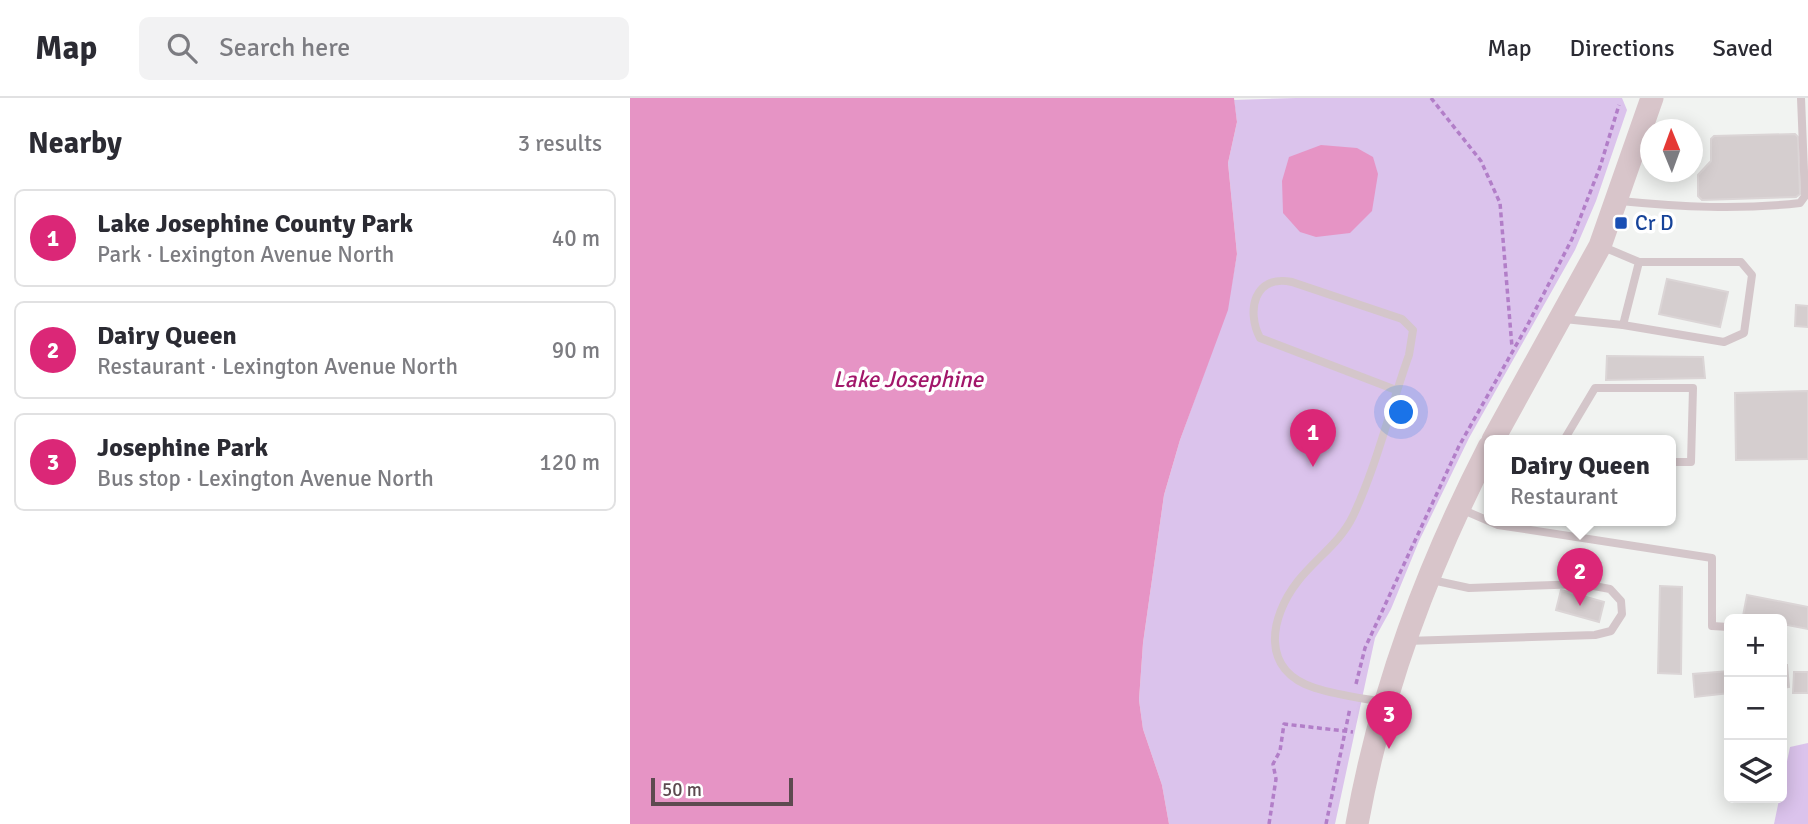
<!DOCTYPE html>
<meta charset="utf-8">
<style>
body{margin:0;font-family:Signika,sans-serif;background:#f2f2f3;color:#2b2b33}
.controls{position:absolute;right:21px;bottom:21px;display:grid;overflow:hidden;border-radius:10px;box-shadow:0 4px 18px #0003}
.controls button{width:63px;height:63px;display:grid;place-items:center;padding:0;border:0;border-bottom:2px solid #e1e1e2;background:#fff;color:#2b2b33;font:35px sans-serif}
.compass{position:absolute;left:1010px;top:21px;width:63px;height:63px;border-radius:50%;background:#fff;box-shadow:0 4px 18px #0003;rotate:359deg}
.scale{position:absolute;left:21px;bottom:18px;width:142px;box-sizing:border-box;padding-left:7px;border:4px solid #5d4a50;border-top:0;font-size:19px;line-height:24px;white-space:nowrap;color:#5d4a50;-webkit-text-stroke:5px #fff;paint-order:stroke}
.you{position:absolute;left:772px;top:315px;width:24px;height:24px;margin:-18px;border:5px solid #fff;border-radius:50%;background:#1a73e8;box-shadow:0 0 0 10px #1a73e833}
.badge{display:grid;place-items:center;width:46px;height:46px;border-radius:50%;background:#db2777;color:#fff;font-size:23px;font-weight:700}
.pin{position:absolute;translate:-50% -58px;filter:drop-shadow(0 2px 4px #0008)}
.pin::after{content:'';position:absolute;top:37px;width:24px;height:21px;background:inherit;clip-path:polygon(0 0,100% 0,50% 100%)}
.popup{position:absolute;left:854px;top:337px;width:192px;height:91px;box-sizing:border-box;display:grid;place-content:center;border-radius:10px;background:#fff;filter:drop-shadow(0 2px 5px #0005);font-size:23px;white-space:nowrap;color:#7c7c81}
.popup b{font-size:26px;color:#2b2b33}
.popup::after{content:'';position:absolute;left:50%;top:100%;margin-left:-14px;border:14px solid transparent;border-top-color:#fff}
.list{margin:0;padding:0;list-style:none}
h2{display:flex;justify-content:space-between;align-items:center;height:91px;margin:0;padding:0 28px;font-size:30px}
h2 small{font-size:23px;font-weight:400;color:#7c7c81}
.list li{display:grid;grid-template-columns:46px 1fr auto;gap:21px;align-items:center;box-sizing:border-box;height:98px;margin:0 14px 14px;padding:0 14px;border:2px solid #e1e1e2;border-radius:10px}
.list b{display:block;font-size:26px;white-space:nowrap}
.list p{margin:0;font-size:23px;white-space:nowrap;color:#7c7c81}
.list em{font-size:23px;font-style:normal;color:#7c7c81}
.icon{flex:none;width:38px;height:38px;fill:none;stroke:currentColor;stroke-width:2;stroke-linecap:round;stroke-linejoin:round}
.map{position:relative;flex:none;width:1178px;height:726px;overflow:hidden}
header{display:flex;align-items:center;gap:42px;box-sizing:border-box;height:98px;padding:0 35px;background:#fff;border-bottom:2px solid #e1e1e2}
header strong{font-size:33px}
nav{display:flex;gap:38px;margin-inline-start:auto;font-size:24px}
.search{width:490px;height:63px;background:#f2f2f3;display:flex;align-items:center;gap:18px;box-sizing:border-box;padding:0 24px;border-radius:10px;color:#7c7c81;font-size:26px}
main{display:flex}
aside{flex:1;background:#fff}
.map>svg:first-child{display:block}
</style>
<header>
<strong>Map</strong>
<div class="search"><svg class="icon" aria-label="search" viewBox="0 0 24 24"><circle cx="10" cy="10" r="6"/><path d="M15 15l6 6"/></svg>Search here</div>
<nav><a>Map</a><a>Directions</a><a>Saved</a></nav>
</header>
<main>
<aside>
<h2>Nearby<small>3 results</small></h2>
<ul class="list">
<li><span class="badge">1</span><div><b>Lake Josephine County Park</b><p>Park · Lexington Avenue North</p></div><em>40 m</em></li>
<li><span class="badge">2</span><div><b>Dairy Queen</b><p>Restaurant · Lexington Avenue North</p></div><em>90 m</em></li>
<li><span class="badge">3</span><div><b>Josephine Park</b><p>Bus stop · Lexington Avenue North</p></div><em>120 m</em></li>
</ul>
</aside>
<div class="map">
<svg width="1178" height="726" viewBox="0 0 1178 726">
<rect width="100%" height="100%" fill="#f1f3f1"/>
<g fill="#dbc3ec">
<polygon points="666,0 992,0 997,12 966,103 945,152 839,340 789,443 761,511 745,540 705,726 539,726 532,687 513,631 509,602 513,545 534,397 550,342 597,212 607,156 598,65 607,24 604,2"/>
<polygon points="1178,645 1178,726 1144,726 1160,649"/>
</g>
<g fill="#e694c5">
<polygon points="0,0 604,0 607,24 598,65 607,156 598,212 550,342 534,397 513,545 509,602 513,631 532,687 539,726 0,726"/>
<polygon points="691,47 727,50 743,59 748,76 742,113 720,135 686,139 670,134 653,115 652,83 659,59"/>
</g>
<g fill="#d5cecf" stroke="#dbd5d6" stroke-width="2">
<polygon points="1165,36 1168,39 1170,96 1166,99 1072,102 1068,98 1068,77 1081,63 1081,41 1084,38"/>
<polygon points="1037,181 1098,194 1090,229 1029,216"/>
<polygon points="1166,207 1178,208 1178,229 1165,228"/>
<polygon points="977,258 1073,259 1075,280 976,282"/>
<polygon points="1178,293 1178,361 1106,362 1105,295"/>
<polygon points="1030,488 1052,489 1051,576 1028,575"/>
<polygon points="931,492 974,504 969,524 926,512"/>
<polygon points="1117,497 1178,509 1178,531 1152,526 1152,521 1113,518"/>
<polygon points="1152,567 1157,567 1159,589 1152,590"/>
<polygon points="1099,573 1099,595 1065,599 1063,576"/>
<polygon points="1164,574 1178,574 1178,595 1163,595"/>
</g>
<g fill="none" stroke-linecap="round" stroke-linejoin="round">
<g stroke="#b27ec8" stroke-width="3.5" stroke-dasharray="5 3.5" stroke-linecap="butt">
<polyline points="801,0 851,63 870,105 882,249"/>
<polyline points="726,586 735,550 829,348 897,228 942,141 970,69 989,7"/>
<polyline points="639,726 646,681 643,666 650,653 654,626 723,634"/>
<polyline points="696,726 720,610"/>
</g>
<g stroke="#d4c6ca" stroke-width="8">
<path d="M990,103C1051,109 1109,112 1170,105L1175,98L1171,0"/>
<polyline points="934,221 993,227 1009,164 971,148"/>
<polyline points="993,227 1094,244 1114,235 1122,177 1111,164 1009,164"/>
<polyline points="934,342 965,290 1063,290 1061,364 1041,364"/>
<polyline points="831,411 868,427 1082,460 1082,528 1099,529"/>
<polyline points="776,543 965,537 981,533 992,516 991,503 980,491 953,486 839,490 802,482"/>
<path d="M753,604C731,600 707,597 685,590C630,573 639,520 668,483C686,460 710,445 723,418C747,367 760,310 779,257L783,232L772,221L662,184C624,176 616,213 630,240L766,292"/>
</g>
<g stroke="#d8c5ca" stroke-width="23">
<polyline points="863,342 970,148 1022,0"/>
<path d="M727,726C751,592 797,470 859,349"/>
</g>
</g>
<rect fill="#1a4fb4" stroke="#fff" stroke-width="2.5" x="984" y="118" width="14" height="14" rx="3.5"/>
<g text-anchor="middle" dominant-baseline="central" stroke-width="7" stroke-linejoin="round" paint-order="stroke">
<g font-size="21" fill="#164399" stroke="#fff" text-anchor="start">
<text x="1005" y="125">Cr D</text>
</g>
<g font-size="23" font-style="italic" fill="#a2176a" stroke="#fff">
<text x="278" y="281">Lake Josephine</text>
</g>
</g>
</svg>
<div class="controls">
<button>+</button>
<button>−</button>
<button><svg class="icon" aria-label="layers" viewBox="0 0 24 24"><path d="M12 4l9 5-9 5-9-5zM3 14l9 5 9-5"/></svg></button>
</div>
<svg class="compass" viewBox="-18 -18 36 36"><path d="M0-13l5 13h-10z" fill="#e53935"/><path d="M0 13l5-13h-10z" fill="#7c7c81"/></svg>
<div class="scale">50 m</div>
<div class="you"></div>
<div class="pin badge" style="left:683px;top:369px">1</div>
<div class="pin badge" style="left:950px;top:508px">2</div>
<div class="popup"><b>Dairy Queen</b>Restaurant</div>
<div class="pin badge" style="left:759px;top:651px">3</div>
</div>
</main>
